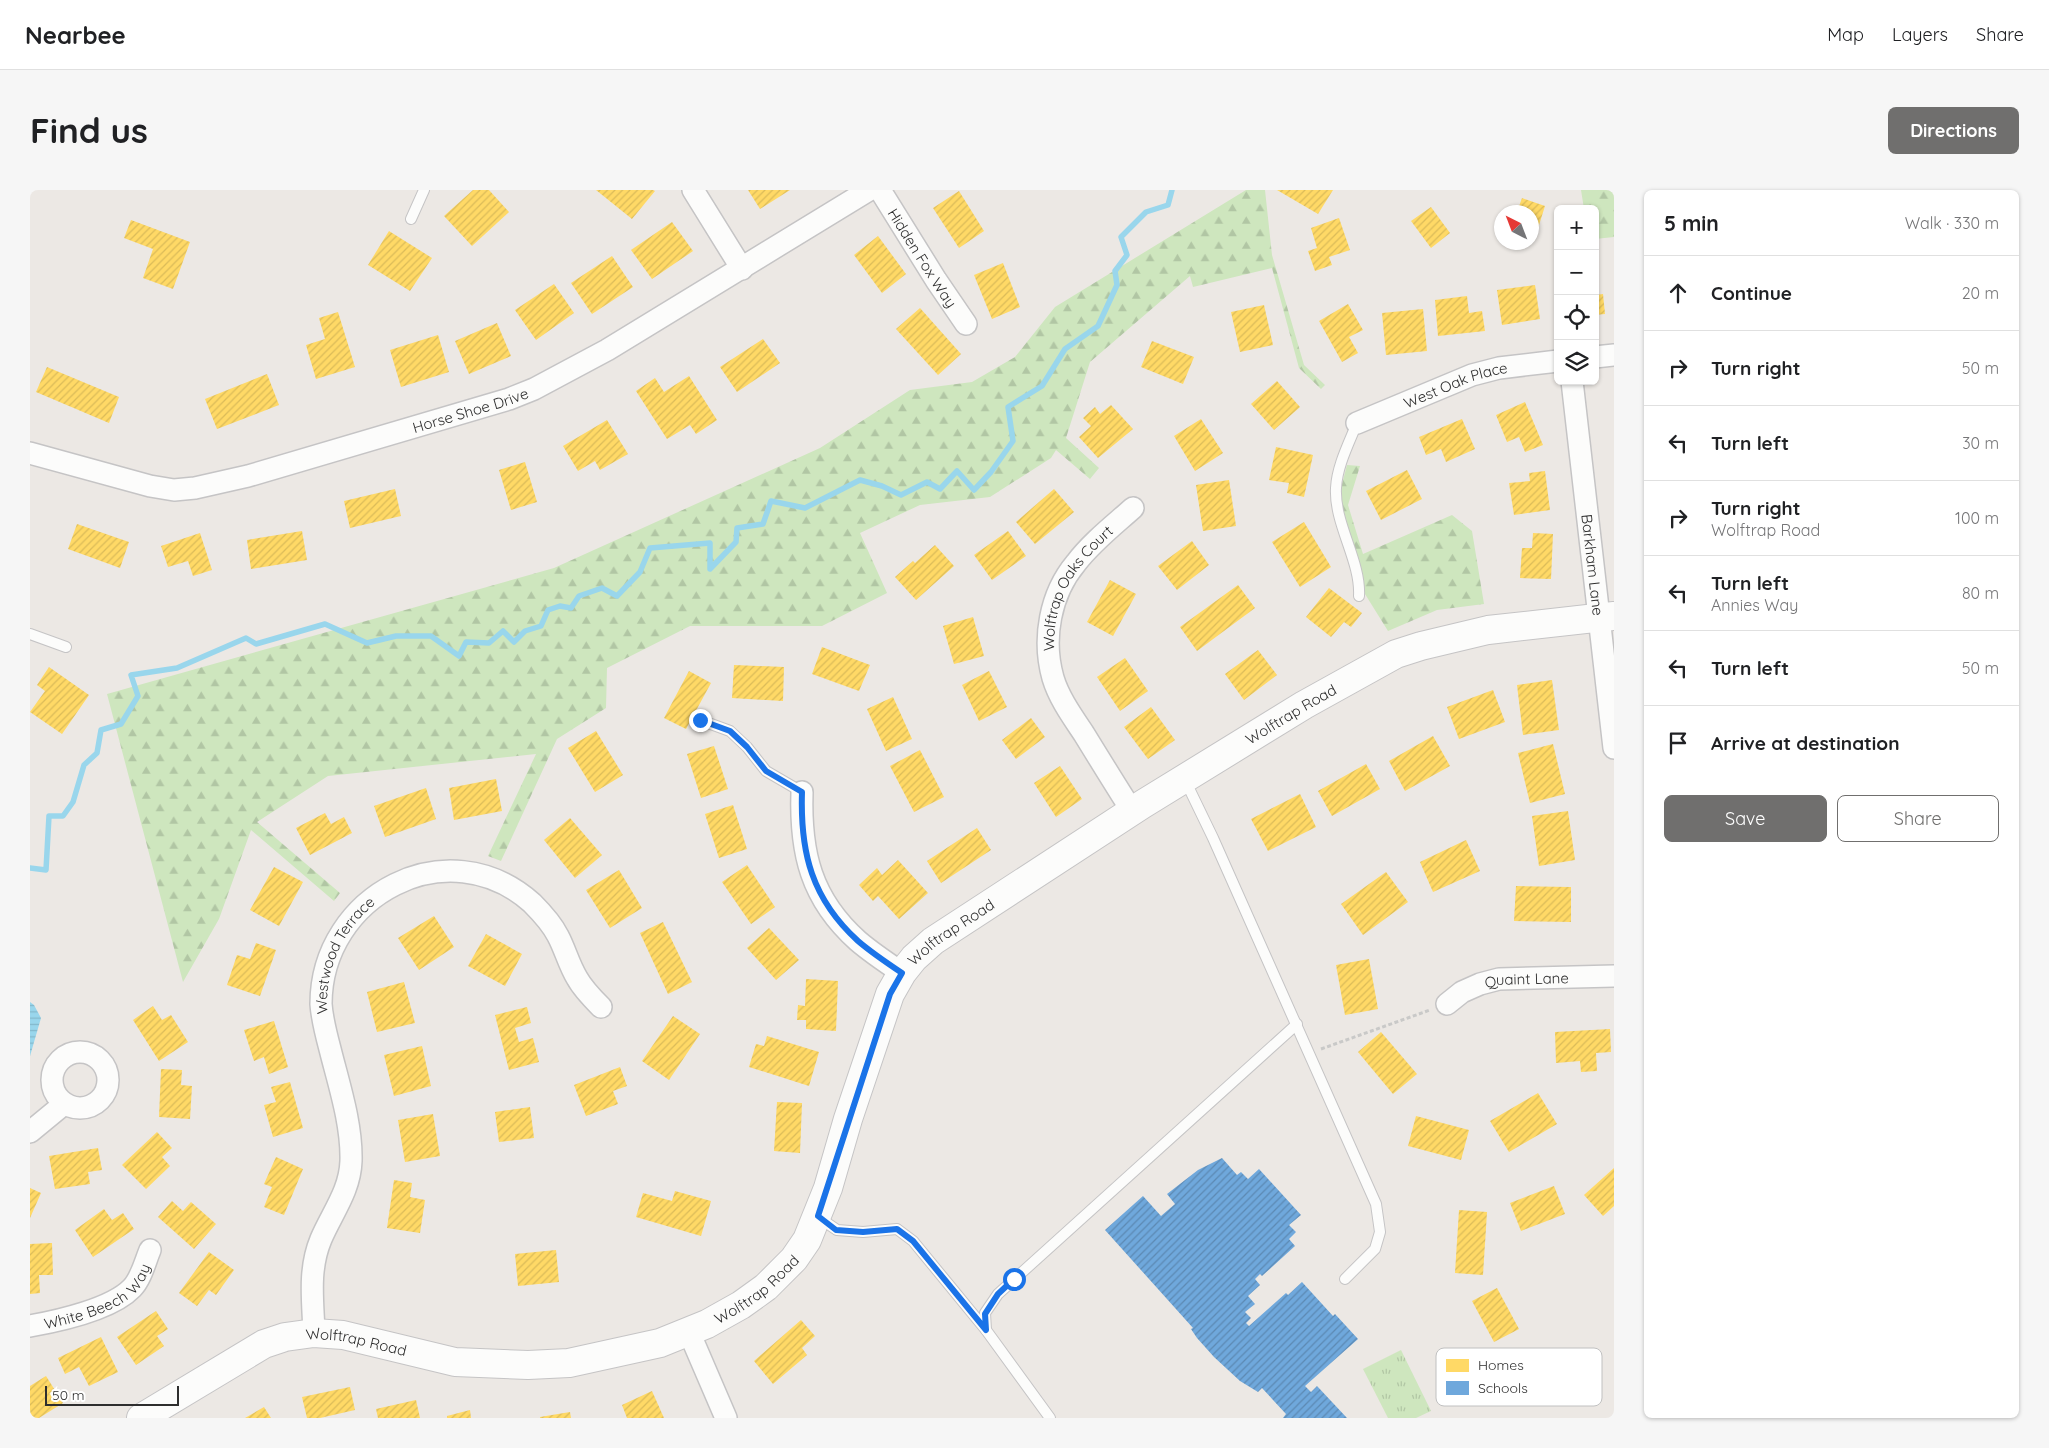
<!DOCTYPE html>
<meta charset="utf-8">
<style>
body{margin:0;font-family:Quicksand,sans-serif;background:#f6f6f6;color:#202124}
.controls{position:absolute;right:15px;top:15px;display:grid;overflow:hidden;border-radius:8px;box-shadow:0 1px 4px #0004}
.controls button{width:45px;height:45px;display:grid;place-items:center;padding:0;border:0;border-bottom:1px solid #e0e0e0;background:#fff;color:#202124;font:25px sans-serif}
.compass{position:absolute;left:1464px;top:15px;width:45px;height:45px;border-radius:50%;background:#fff;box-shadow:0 1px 4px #0004;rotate:318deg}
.scale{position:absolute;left:15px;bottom:12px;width:134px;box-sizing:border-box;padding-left:5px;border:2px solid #2e2e2e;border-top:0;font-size:14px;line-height:18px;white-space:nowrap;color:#2e2e2e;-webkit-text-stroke:4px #fff;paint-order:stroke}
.stop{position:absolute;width:15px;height:15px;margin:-11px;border:4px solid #1a73e8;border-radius:50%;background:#fff}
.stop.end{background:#1a73e8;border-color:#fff;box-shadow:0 1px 5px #0008}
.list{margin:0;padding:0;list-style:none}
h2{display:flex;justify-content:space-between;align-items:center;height:65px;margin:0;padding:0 20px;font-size:21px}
h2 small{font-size:16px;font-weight:400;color:#757577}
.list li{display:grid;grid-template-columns:32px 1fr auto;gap:15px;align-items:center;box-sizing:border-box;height:75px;padding:0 20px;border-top:1px solid #e0e0e0}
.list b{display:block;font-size:19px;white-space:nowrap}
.list p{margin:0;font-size:16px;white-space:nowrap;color:#757577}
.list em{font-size:16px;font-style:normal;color:#757577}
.actions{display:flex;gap:10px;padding:15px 20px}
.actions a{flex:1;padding:11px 0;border:1px solid #706f6e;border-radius:8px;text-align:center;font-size:18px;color:#706f6e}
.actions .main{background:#706f6e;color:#fff}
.icon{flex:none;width:28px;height:28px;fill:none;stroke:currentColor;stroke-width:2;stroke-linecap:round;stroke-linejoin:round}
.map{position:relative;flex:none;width:1584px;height:1228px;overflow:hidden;border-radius:8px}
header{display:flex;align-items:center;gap:30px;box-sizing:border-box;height:70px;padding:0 25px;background:#fff;border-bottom:1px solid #e0e0e0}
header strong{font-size:24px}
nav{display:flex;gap:28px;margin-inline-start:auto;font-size:18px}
.intro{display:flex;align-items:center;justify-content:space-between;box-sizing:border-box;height:120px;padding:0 30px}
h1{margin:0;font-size:35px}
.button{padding:12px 22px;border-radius:8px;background:#706f6e;color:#fff;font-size:18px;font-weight:700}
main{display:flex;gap:30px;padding:0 30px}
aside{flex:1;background:#fff;border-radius:8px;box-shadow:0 1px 4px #0004}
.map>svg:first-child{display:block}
</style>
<header>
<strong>Nearbee</strong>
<nav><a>Map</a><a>Layers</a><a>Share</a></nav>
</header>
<div class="intro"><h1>Find us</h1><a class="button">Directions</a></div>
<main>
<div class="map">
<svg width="1584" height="1228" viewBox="0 0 1584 1228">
<defs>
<pattern id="forest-firs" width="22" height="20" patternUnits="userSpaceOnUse" patternTransform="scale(1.25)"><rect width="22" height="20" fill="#cee6be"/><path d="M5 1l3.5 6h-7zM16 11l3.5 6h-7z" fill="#b1c6a4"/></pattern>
<pattern id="park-tufts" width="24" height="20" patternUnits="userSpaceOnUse" patternTransform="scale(1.25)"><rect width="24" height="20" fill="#cee6be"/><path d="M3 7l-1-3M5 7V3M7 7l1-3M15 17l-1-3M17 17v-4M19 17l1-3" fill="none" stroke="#b1c6a4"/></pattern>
<pattern id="water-rules" width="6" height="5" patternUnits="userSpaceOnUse" patternTransform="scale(1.25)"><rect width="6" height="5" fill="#99d6ec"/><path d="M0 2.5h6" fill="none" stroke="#84b8cb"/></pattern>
<pattern id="homes-hatch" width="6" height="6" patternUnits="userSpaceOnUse" patternTransform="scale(1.25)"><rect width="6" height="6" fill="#ffd966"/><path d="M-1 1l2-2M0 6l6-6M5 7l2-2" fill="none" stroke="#dbbb59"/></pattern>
<pattern id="schools-hatch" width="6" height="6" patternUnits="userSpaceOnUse" patternTransform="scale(1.25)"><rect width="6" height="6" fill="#6fa8dc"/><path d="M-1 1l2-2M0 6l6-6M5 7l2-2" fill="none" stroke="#5c89b3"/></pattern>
</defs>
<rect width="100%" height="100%" fill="#ece8e4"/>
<g fill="url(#forest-firs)">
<polygon points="1216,0 1235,0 1242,65 1274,175 1295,195 1291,199 1269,178 1242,78 1163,97 1160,86 1060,172 1036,248 1069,278 1060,289 1026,260 1021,268 960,307 890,315 830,343 857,403 792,436 660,436 577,478 576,518 527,549 471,671 458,666 506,564 298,586 227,632 310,703 304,711 221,640 189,729 153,792 77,504 524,378 790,258 880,200 942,192 985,167 1025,117"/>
<polygon points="1551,0 1584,0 1584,47 1565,49 1565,19 1554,19"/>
<polygon points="1317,275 1330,276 1318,315 1333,364 1422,325 1442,341 1454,414 1407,420 1358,441 1330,396 1307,313"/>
</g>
<polygon fill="url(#park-tufts)" points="1371,1160 1401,1221 1386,1228 1358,1228 1333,1179"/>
<polygon fill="url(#water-rules)" points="0,812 4,815 11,828 0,866"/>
<g fill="url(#homes-hatch)">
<polygon points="443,0 459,0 479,22 442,56 414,26"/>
<polygon points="566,0 623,0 625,1 602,29"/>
<polygon points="718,0 760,0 730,19"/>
<polygon points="1247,0 1303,0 1288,24"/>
<polygon points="929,1 954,41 929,58 903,18"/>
<polygon points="1492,8 1515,16 1504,51 1502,50 1502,22 1487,22"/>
<polygon points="1401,17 1420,43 1401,58 1381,31"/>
<polygon points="1309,28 1320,60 1299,67 1302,75 1285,81 1278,61 1287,58 1281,38"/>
<polygon points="101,30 160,52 143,99 113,88 123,59 94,48"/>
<polygon points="642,32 663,61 622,89 601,60"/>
<polygon points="359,41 402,68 380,101 338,75"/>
<polygon points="848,46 876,84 852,103 824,65"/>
<polygon points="582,66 603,97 562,124 541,93"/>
<polygon points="973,73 990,117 962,129 944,85"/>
<polygon points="1525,91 1528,91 1528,104 1526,104"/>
<polygon points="524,94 544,123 506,150 485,120"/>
<polygon points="1505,95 1510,129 1472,135 1467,100"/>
<polygon points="1573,104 1575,124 1565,125 1565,105"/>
<polygon points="1437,106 1439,123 1452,121 1455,141 1408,146 1405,110"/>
<polygon points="1318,114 1333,140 1319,147 1328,163 1312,172 1289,131"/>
<polygon points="1234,115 1243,155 1210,162 1201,122"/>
<polygon points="890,118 931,164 908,185 866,139"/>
<polygon points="1393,119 1397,161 1356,165 1352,123"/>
<polygon points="308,122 325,177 286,189 276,155 295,149 289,128"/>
<polygon points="467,133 481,166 439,184 425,151"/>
<polygon points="408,145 419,182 371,197 360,160"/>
<polygon points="733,149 750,173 707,202 690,177"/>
<polygon points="1122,151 1164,167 1153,194 1111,177"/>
<polygon points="17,177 89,207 79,233 6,202"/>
<polygon points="237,184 249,215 187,239 175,209"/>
<polygon points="659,186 687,230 666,244 660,235 637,249 606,201 625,188 634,202"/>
<polygon points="1247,191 1270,217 1244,240 1221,214"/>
<polygon points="1495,212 1513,255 1495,262 1489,247 1477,252 1466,225"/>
<polygon points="1081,215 1103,239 1068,268 1049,247 1061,236 1053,228 1065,217 1070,224"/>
<polygon points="1171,229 1193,263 1165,281 1144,246"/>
<polygon points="1432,229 1445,259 1416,272 1411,259 1396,265 1389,247"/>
<polygon points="577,230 598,264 570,280 565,271 548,281 533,256"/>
<polygon points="1246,257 1283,265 1274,307 1257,303 1259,293 1239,290"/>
<polygon points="495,272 507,312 481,320 469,280"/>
<polygon points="1377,280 1392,309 1351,330 1336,301"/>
<polygon points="1515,281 1520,320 1484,325 1479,293 1500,291 1499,283"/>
<polygon points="1199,290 1206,336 1173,341 1166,295"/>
<polygon points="365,299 371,326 320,338 314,311"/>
<polygon points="1024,299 1044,322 1005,354 986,332"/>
<polygon points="1274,332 1301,377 1270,397 1242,352"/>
<polygon points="47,334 99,352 90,378 38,359"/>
<polygon points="272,341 277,370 221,379 217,350"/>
<polygon points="978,341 996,366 962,390 944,365"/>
<polygon points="170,343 182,380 163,386 158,371 138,377 131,356"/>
<polygon points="1503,343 1523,344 1521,389 1490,388 1492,358 1502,358"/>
<polygon points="1162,351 1179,375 1147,400 1128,376"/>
<polygon points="905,355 924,376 886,410 865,387 883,371 885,373"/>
<polygon points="1080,390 1106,404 1083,446 1057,432"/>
<polygon points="1208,395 1225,418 1167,461 1150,437"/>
<polygon points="1299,398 1332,423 1321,437 1314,432 1301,447 1276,427"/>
<polygon points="943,427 954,466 924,474 913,436"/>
<polygon points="792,457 840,475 829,501 782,484"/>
<polygon points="1228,460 1247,485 1214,510 1195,484"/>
<polygon points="1095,468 1118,501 1090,521 1067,487"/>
<polygon points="704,475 754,477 753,511 702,508"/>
<polygon points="19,477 59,505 32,544 0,522 15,501 7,495"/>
<polygon points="659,481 681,493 656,539 634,528"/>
<polygon points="959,481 977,517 949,531 932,495"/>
<polygon points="1522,490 1529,540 1493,545 1487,495"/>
<polygon points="1463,500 1475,532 1429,549 1417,517"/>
<polygon points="863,507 882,549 856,561 837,519"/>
<polygon points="1121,517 1145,550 1118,569 1094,537"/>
<polygon points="1001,528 1015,547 986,569 972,550"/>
<polygon points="566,541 593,585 565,602 538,558"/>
<polygon points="1403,546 1420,576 1375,601 1359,571"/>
<polygon points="1523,554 1535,604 1500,613 1488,563"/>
<polygon points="684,556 698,599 671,608 657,564"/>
<polygon points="890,560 914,607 884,622 860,576"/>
<polygon points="1336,574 1350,599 1302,626 1288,601"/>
<polygon points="1030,576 1052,609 1026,627 1004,593"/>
<polygon points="466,589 472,621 424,630 419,598"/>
<polygon points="396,598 406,629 355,647 344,616"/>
<polygon points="1270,604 1286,637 1238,661 1221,629"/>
<polygon points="703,615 717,659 689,668 675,624"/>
<polygon points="1538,621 1545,670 1509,676 1502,626"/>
<polygon points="295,623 301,634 314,627 322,643 280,665 266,638"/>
<polygon points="540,628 572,665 545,688 514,650"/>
<polygon points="947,638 961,660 911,693 897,671"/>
<polygon points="1436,650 1450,681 1403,702 1390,672"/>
<polygon points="868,670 898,703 869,729 848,706 843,711 829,695 847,678 852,685"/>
<polygon points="717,675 745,717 721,734 692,692"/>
<polygon points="244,677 273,692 249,736 220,720"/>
<polygon points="589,680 612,718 580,738 556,700"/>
<polygon points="1356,682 1378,712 1333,745 1311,714"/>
<polygon points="1486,696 1541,697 1541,732 1484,731"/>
<polygon points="404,726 424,757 389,780 368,748"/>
<polygon points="633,732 662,792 638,804 610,743"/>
<polygon points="739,738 769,770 746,790 717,758"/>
<polygon points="456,744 492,764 475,796 438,776"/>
<polygon points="226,753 246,760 230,806 197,795 207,765 220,769"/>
<polygon points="1339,769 1348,819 1315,825 1306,775"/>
<polygon points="776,789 808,791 806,841 776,839 776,830 767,830 768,815 775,816"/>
<polygon points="374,792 385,833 347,842 337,802"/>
<polygon points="123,816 132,830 141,825 158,852 129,871 103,830"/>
<polygon points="497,817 501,833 485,838 489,852 503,848 509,872 479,880 465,825"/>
<polygon points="643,826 670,844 639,890 612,871"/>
<polygon points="244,831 258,877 239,884 234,867 224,871 214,840"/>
<polygon points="1580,839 1581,862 1566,863 1567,881 1551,882 1550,871 1526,873 1525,842"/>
<polygon points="1351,842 1387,884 1363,904 1328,862"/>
<polygon points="737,846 789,862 779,896 719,877 726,854 734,856"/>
<polygon points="392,856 401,896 364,906 354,865"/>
<polygon points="590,877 597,896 583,901 588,914 556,926 544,895"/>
<polygon points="131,879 152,880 151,895 162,896 160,929 129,927"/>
<polygon points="260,892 273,938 243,947 234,915 246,912 241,897"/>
<polygon points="1508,903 1527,934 1479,962 1460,931"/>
<polygon points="747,912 772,913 770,963 744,961"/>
<polygon points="500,917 504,948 469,952 465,922"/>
<polygon points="403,924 410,966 375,972 368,930"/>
<polygon points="1386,926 1439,940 1431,970 1378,956"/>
<polygon points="127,942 142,958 132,967 140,976 116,999 92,975"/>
<polygon points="68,958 72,980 58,982 60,994 25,999 19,966"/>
<polygon points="246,967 273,979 254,1025 234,1017 242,997 234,994"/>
<polygon points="1584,978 1584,1016 1573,1026 1554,1005"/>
<polygon points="364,990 382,993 380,1007 395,1010 390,1043 357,1038"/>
<polygon points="1524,996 1535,1024 1491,1041 1480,1013"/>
<polygon points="0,998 11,1003 0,1028"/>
<polygon points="645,1001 681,1011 671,1046 606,1027 613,1003 642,1011"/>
<polygon points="142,1011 153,1021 161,1012 186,1034 164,1059 128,1027"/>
<polygon points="74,1019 82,1030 93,1023 104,1039 63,1067 45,1040"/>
<polygon points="1429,1020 1457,1022 1453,1085 1425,1083"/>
<polygon points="22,1053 23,1085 9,1085 10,1103 0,1104 0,1054"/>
<polygon points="526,1060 529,1092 488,1096 485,1064"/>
<polygon points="179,1062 204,1080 186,1105 179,1100 167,1116 149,1103"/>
<polygon points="1467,1098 1489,1139 1464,1152 1442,1111"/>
<polygon points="126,1121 138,1139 127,1146 134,1156 106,1175 87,1147"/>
<polygon points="771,1130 785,1146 772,1158 777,1165 743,1194 724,1171"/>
<polygon points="71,1147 88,1182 59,1196 49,1177 35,1184 28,1168"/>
<polygon points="16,1186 33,1213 9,1228 0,1228 0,1196"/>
<polygon points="320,1197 325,1220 290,1228 277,1228 272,1207"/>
<polygon points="622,1201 634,1228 597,1228 592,1215"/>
<polygon points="386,1210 390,1228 348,1228 346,1219"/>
<polygon points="234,1217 241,1228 215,1228"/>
<polygon points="440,1220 441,1228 417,1228 417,1226"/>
<polygon points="540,1222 541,1228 510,1228 510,1227"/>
</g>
<polygon fill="url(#schools-hatch)" points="1192,968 1207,985 1211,982 1218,989 1229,979 1271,1025 1259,1035 1266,1042 1259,1049 1265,1056 1232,1086 1230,1084 1225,1089 1230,1095 1218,1106 1225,1114 1215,1122 1221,1128 1216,1133 1219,1136 1256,1103 1258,1105 1272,1092 1303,1126 1305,1124 1328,1149 1275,1196 1281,1202 1287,1196 1317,1228 1253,1228 1256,1224 1232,1198 1228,1202 1210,1191 1184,1167 1167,1148 1161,1139 1163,1138 1075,1040 1113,1006 1131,1026 1145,1014 1137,1004 1168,980"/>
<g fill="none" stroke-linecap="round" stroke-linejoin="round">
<polyline stroke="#99d6ec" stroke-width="5.5" points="0,678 16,680 19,626 33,626 43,612 54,575 67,563 71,540 91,534 108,506 101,485 147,478 216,448 226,454 295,434 337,453 366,446 401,446 429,466 436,452 459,453 473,441 484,452 495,441 511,436 518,420 530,416 541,418 549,406 572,398 587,406 610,382 620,358 680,353 680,379 706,352 707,338 733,334 741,311 775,318 830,290 852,296 871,305 897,292 910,299 927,281 944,300 961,282 983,251 978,217 1012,196 1035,159 1068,136 1087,95 1085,81 1097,65 1091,47 1116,22 1138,15 1142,0"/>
<defs>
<g id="lane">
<polyline points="381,29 394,0"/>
<path d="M1327,233C1319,253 1307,276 1306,298C1304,334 1331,371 1329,406"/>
<polyline points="0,444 36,457"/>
<polyline points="670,530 700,541 717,557 736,581 772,602"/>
<polyline points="1155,590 1183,648 1346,1014 1350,1042 1345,1059 1315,1089"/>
<polyline points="788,1027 807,1040 833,1042 867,1039 883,1051 956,1140"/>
<polyline points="1020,1228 956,1140 955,1123 968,1104 1267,834"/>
</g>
<g id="street">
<polyline points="663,0 712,79"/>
<path id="s1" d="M850,0L906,90L936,134"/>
<polyline points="1565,167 1584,165"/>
<path id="s2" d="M1542,191L1584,558"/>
<path id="s3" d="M1327,233L1442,185L1469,178L1528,171"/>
<path id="s4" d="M0,263L120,296L144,300L165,298L218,286L479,209L504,199L577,160L839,0"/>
<path d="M772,602C770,663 781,709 828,751C842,763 857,773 872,783"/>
<path id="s5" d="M1102,621C1086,596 1070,570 1054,544C1042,526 1029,508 1023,488C1012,449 1020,404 1046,373C1062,352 1084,335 1103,318"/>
<path id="s6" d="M1417,814L1432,802L1450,794L1469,789L1584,786"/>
<circle cx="50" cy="890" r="28"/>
<polyline points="0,942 34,914"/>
<path id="s7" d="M0,1136C28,1131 82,1119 102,1098C111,1089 115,1072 120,1060"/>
<polyline points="659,1142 696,1228"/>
<path id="s8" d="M284,1143C283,1111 278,1080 291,1049C302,1023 320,1001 321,971C322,934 309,895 300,859C296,844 292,829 291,814C291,705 418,638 502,713C511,722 522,734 528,746C535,759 539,775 547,788C553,799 562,808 571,817"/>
</g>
<g id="secondary">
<path id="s9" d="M111,1228L234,1154L255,1147L284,1143L313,1145L425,1172L498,1175L539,1173L630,1153L677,1134L711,1115L736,1097L764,1069L777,1050L798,998L818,929L860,804L872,783L884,768L903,751L1113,614L1274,515L1366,464L1391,456L1458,440L1584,426"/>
</g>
</defs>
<use href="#lane" stroke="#c5c4c5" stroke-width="12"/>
<use href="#street" stroke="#c5c4c5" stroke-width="24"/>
<use href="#secondary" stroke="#c5c4c5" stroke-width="30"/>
<polyline stroke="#c9c9c8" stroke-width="3" stroke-dasharray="4 2.5" stroke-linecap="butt" points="1291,859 1400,820"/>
<use href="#lane" stroke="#fcfcfb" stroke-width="10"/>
<use href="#street" stroke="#fcfcfb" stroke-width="21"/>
<use href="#secondary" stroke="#fcfcfb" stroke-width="28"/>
</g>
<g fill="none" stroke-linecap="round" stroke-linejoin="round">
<path stroke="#1a73e8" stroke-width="6" d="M670,530L700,541L717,557L736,581L772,602C770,663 782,709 828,751C842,763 857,773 872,783L860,804L788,1026L806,1040L833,1042L867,1039L883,1051L956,1140L955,1124L968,1104L984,1089"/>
</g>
<g text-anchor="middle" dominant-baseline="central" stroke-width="5" stroke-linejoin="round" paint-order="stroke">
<g font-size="15" fill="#2e2e2e" stroke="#fff">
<text stroke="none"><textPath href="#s1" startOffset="80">Hidden Fox Way</textPath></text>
<text stroke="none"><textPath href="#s3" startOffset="106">West Oak Place</textPath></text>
<text stroke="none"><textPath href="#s4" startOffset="456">Horse Shoe Drive</textPath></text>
<text stroke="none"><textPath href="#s2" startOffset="185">Barkham Lane</textPath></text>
<text stroke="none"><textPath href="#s5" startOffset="254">Wolftrap Oaks Court</textPath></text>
<text stroke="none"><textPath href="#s9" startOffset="1482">Wolftrap Road</textPath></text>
<text stroke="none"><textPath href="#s9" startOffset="1078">Wolftrap Road</textPath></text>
<text stroke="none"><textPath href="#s8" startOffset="395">Westwood Terrace</textPath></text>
<text stroke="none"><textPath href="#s6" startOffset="86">Quaint Lane</textPath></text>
<text stroke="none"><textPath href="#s9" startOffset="658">Wolftrap Road</textPath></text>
<text stroke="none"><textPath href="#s7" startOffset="76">White Beech Way</textPath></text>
<text stroke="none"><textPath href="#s9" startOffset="238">Wolftrap Road</textPath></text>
</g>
</g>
<rect x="1406" y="1158" width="166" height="58" rx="8" fill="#fff" stroke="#c0c0c0" stroke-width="1"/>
<rect x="1416" y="1169" width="23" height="13" fill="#ffd966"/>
<rect x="1416" y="1191" width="23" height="14" fill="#6fa8dc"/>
<g font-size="14" fill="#2e2e2e">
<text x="1448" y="1180">Homes</text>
<text x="1448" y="1203">Schools</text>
</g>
</svg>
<div class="controls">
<button>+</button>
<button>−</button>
<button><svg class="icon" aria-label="locate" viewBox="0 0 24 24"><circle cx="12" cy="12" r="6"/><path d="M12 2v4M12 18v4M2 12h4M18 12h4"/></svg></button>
<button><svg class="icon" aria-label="layers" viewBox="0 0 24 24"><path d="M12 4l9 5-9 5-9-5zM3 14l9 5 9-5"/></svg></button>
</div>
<svg class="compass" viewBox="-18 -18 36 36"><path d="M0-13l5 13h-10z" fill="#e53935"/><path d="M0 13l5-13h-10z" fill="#757577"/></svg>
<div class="scale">50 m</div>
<div class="stop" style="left:984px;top:1089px"></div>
<div class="stop end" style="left:670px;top:530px"></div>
</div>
<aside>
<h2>5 min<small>Walk · 330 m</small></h2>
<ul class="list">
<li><svg class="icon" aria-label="ahead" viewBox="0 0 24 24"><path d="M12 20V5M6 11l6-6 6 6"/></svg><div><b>Continue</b></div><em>20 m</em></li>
<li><svg class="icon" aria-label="right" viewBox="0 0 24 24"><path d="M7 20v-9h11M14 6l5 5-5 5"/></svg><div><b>Turn right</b></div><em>50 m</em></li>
<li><svg class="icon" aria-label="left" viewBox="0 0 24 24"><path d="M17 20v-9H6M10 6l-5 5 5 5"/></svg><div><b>Turn left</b></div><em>30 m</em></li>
<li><svg class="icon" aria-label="right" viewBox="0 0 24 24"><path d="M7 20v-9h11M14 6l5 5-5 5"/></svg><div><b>Turn right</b><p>Wolftrap Road</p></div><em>100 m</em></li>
<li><svg class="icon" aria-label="left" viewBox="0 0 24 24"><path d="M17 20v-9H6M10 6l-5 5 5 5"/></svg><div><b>Turn left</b><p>Annies Way</p></div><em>80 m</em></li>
<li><svg class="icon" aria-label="left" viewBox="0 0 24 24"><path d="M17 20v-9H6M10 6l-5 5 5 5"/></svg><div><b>Turn left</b></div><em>50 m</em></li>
<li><svg class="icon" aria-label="arrive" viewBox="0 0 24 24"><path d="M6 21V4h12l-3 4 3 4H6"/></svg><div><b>Arrive at destination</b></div></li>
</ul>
<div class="actions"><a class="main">Save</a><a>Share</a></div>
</aside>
</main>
